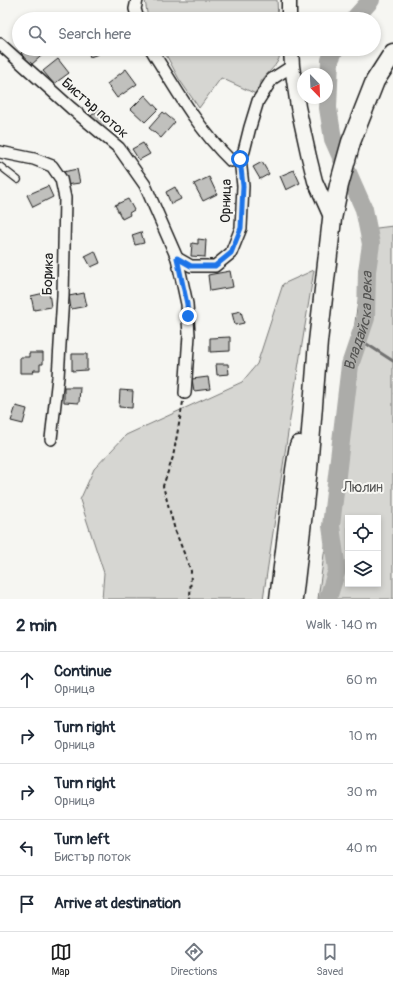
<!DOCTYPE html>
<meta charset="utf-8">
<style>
body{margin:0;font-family:Pangolin,sans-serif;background:#f6f6f7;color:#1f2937}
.controls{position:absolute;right:12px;bottom:12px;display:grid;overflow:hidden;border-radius:0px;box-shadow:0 2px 6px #0003}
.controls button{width:36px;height:36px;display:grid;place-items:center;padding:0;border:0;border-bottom:1px solid #e0e1e3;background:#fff;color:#1f2937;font:20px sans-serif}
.compass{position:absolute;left:297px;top:68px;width:36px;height:36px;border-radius:50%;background:#fff;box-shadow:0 2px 6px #0003;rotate:157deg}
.stop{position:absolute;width:12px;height:12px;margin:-9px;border:3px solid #1a73e8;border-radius:50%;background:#fff}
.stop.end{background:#1a73e8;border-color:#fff;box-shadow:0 1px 4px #0008}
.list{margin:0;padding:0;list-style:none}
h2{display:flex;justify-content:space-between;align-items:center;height:52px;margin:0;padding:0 16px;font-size:17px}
h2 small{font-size:13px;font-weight:400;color:#747a83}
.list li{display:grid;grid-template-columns:26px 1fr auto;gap:12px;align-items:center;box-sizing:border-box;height:56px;padding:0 16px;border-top:1px solid #e0e1e3}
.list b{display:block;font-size:15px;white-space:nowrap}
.list p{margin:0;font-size:13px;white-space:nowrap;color:#747a83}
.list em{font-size:13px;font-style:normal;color:#747a83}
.icon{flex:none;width:22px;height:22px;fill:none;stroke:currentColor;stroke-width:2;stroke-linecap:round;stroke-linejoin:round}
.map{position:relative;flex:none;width:393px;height:599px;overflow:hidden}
.search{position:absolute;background:#fff;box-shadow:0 2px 6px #0003;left:12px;right:12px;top:12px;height:44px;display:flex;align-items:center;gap:10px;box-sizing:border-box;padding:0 14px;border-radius:22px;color:#747a83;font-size:15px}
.sheet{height:332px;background:#fff}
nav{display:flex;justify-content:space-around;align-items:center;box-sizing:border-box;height:56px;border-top:1px solid #e0e1e3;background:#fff;font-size:11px;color:#747a83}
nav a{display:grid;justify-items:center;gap:2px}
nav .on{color:#1c1c1c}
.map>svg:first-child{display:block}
</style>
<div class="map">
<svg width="393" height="599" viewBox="0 0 393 599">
<rect width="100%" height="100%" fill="#f6f6f2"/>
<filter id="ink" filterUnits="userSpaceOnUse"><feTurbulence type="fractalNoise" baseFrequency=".025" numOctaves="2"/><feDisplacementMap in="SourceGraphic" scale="8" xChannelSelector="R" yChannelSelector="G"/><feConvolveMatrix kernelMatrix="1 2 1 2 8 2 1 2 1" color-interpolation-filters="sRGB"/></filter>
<g filter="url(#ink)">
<g fill="#d6d6d2" stroke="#797977" fill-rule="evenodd">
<polygon points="145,0 277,0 278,19 148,19"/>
<path d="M163,49H280C281,64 271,68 263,79C259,83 258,89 256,94L221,78L199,108L179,79Z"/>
<path d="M393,226V599H318L356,315L369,229ZM348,518H378V584H348Z"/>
<polygon points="314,270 292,406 263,599 102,599 104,573 80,500 94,469 126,435 242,382 257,364 283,284"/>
</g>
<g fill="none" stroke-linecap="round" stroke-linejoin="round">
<polyline stroke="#727271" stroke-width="3" points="359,339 393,361"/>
<g stroke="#acaca9" stroke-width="18">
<polyline points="354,19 371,0"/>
<path id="s1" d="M329,599L328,598L337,570L331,526L350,365L366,318L367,271L371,244L364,209L333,139L328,108L330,60L335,49"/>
</g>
</g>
<g fill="#c0c0bd" stroke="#1c1c1c">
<polygon points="25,49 46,49 48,50 31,65 21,53"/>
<polygon points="87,49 112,49 90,57"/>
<polygon points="58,59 69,73 54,84 43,71"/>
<polygon points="126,69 137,84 117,98 107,84"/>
<polygon points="145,95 158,109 145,122 131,109"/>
<polygon points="99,109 109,121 100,128 91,116"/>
<polygon points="163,112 175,122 161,138 149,128"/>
<polygon points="143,143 150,154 139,160 132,149"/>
<polygon points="262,162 269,174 260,179 253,167"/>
<polygon points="77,169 80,183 65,185 63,172"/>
<polygon points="294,170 300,183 286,190 280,176"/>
<polygon points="209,177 217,194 203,201 194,184"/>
<polygon points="48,186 53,197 33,207 27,195"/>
<polygon points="175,187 181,199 171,204 166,192"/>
<polygon points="128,199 134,210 129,213 130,215 122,219 115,205"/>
<polygon points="141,232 144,243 135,245 132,235"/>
<polygon points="198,239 206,240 205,257 191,256 192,243 198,244"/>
<polygon points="95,251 100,263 91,267 85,256"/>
<polygon points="230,271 233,287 210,291 208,275"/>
<polygon points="49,292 51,307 34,310 31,296"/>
<polygon points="84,293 87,306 71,309 69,296"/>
<polygon points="241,311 244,323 235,325 232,313"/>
<polygon points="230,337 230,351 210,352 210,338"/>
<polygon points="29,353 43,353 43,364 40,364 40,370 34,370 33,373 20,373 20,357 29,357"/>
<polygon points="72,354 87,354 87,370 72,371"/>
<polygon points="216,364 228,364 229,374 217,375"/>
<polygon points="208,377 210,389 194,391 192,379"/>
<polygon points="64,387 80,387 79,403 64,402"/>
<polygon points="120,390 133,391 132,408 119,407"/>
<polygon points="16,406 27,409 23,424 11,421"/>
</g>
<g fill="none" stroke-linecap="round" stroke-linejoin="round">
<defs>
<polyline id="service" points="0,166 18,180"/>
<g id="minor">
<polyline points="137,0 135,9 138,19"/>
<polyline points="0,44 71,108 119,148 145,185 177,258 187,304 189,335 185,393"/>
<path d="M151,49C175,88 198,129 231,161L240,159L244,151L250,127L258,101L272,79L292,66"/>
<polyline points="0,152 34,159 52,166 61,179 65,198 63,296 58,377 51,439"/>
<polyline points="177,258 191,266 215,266 231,253 241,228 243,186 240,159"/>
</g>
<g id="tertiary">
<polyline points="289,0 289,19"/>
<polyline points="291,49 292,66 298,107 309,157 315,181 332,219"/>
</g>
<g id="trunk">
<polyline points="279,599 295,470 299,445"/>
<polyline points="293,599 308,469 318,342 332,219 339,185 351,142 375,81 393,53"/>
</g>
</defs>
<use href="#service" stroke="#1c1c1c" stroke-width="8"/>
<use href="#minor" stroke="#1c1c1c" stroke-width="14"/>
<use href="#tertiary" stroke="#1c1c1c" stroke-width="17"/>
<use href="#trunk" stroke="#1c1c1c" stroke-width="21"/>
<polyline stroke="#1c1c1c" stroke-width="2" stroke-dasharray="4 3" stroke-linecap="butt" points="183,402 173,457 163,486 175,530 191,571 190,599"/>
<use href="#service" stroke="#f6f6f2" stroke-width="5.5"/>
<use href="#minor" stroke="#f6f6f2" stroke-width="11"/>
<use href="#tertiary" stroke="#f6f6f2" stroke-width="14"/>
<use href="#trunk" stroke="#f6f6f2" stroke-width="18"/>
</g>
</g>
<g fill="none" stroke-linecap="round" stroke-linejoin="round" filter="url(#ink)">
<polyline stroke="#1a73e8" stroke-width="5" points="188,316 187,304 177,258 191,266 215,266 231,253 241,228 243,186 240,159"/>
</g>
<g text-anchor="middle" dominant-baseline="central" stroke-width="4" stroke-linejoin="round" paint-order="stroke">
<g font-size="14" fill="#1c1c1c" stroke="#f6f6f2">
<text transform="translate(95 108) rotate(41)">Бистър поток</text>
<text transform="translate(226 201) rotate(-89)">Орница</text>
<text transform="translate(48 274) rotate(-88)">Борика</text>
</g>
<g font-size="14" fill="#545453" stroke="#f6f6f2">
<text x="363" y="487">Люлин</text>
</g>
<g font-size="15" font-style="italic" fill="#565654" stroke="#f6f6f2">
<text stroke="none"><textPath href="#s1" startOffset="283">Владайска река</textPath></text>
</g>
</g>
</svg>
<div class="controls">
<button><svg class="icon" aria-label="locate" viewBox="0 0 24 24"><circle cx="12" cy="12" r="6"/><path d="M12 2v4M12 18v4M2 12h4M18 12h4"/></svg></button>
<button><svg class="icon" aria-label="layers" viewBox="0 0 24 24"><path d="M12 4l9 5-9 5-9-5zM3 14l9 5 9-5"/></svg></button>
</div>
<svg class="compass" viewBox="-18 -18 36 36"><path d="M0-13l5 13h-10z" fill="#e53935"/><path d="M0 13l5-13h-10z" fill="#747a83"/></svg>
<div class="stop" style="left:240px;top:159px"></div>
<div class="stop end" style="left:188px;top:316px"></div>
<div class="search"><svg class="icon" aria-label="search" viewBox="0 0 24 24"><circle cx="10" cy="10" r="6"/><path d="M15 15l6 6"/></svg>Search here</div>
</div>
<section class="sheet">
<h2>2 min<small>Walk · 140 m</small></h2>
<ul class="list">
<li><svg class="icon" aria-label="ahead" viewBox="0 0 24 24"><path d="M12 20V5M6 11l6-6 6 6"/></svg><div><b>Continue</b><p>Орница</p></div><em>60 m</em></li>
<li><svg class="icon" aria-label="right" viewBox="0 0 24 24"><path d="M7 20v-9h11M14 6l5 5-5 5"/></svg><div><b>Turn right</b><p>Орница</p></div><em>10 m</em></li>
<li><svg class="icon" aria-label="right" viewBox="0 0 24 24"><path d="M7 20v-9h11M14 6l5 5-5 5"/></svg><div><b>Turn right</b><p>Орница</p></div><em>30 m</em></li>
<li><svg class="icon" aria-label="left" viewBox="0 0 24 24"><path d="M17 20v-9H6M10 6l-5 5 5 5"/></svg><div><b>Turn left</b><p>Бистър поток</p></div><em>40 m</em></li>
<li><svg class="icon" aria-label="arrive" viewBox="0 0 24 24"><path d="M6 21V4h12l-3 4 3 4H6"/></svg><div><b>Arrive at destination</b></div></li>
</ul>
</section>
<nav>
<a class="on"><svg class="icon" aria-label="map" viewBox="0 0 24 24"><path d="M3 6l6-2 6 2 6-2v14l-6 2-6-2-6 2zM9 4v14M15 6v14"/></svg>Map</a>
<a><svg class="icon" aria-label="directions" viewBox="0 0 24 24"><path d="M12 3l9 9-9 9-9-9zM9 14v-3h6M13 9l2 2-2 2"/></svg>Directions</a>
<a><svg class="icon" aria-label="saved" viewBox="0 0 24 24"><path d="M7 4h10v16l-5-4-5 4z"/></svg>Saved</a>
</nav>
